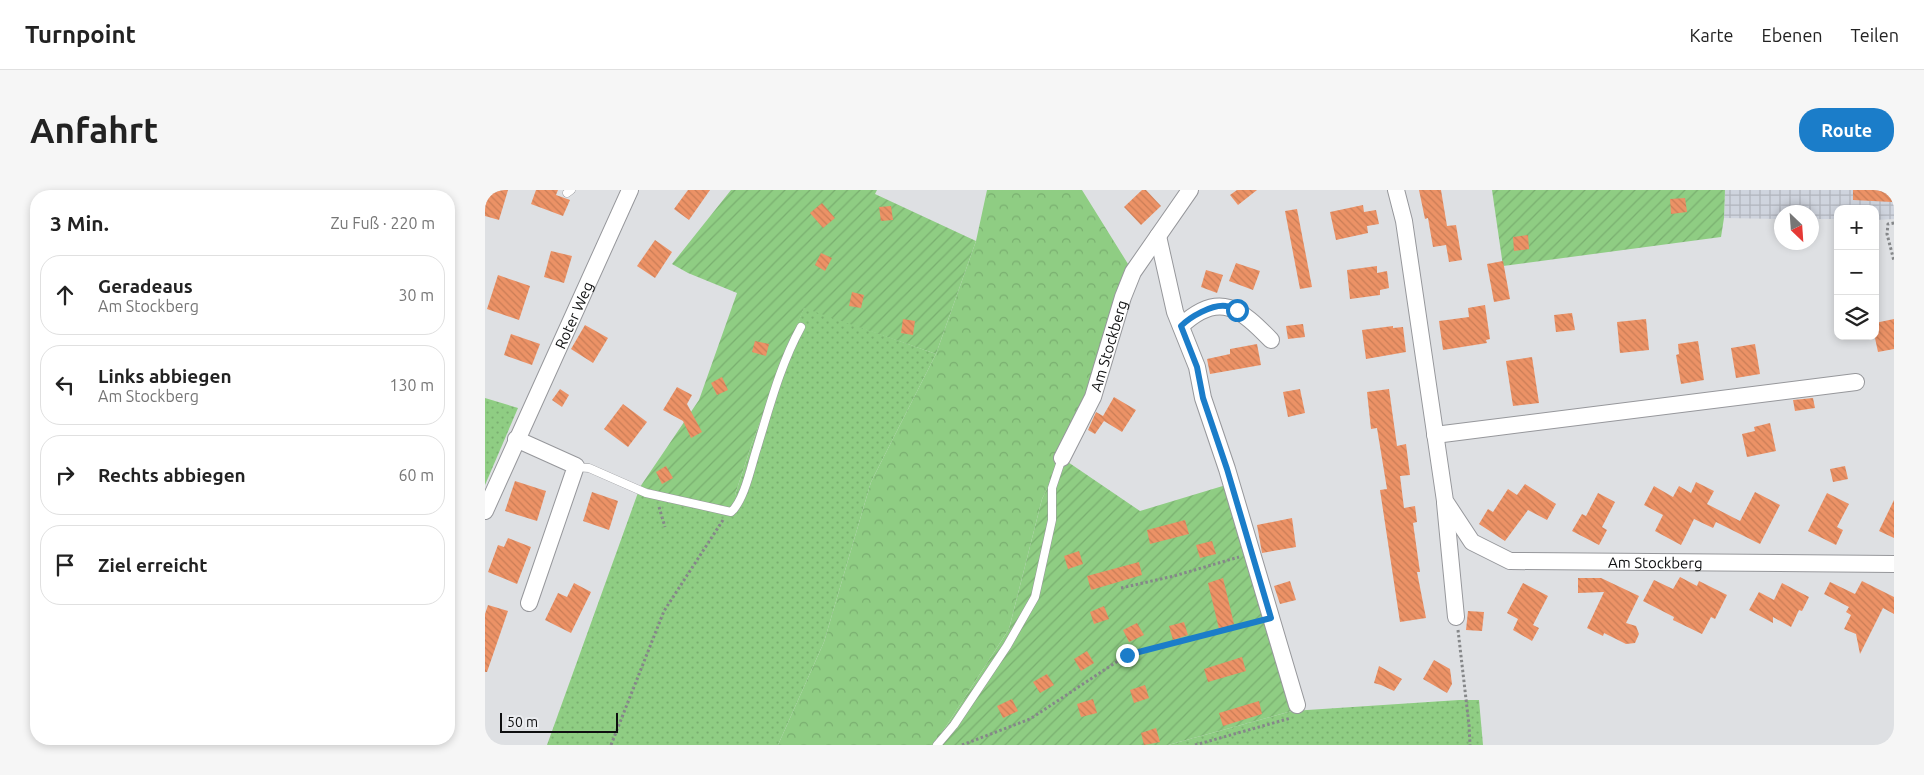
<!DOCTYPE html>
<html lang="de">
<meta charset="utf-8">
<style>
body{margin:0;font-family:Ubuntu,sans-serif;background:#f6f6f6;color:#222}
.controls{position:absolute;right:15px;top:15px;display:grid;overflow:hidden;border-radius:10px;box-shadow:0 2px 8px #0003}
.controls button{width:45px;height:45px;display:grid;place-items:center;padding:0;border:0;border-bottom:1px solid #e0e0e0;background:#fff;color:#222;font:25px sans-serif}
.compass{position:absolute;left:1289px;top:15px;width:45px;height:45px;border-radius:50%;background:#fff;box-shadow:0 2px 8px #0003;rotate:155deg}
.scale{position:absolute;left:15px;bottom:12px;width:118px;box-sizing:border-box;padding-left:5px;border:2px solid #0e0f10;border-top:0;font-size:14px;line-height:18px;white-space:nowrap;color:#0e0f10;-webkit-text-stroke:4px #ebedf0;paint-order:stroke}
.stop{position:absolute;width:15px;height:15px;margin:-11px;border:4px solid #1b7dc9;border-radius:50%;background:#fff}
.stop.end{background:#1b7dc9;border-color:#fff;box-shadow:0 1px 5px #0008}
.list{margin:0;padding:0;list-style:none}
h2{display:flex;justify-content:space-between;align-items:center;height:65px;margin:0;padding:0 20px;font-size:21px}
h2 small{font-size:16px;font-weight:400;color:#767676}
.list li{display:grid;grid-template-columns:32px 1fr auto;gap:15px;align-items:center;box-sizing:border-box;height:80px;margin:0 10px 10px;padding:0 10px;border:1px solid #e0e0e0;border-radius:20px}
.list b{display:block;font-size:19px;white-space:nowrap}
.list p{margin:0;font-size:16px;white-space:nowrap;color:#767676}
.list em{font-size:16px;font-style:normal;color:#767676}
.icon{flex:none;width:28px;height:28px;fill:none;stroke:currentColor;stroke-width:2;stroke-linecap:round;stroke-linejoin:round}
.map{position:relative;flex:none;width:1409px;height:555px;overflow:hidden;border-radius:20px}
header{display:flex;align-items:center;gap:30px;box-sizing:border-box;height:70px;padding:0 25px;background:#fff;border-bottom:1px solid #e0e0e0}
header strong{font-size:24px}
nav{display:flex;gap:28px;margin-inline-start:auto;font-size:18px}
.intro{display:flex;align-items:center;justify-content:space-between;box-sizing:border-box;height:120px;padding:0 30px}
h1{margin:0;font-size:35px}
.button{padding:12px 22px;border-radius:20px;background:#1b7dc9;color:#fff;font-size:18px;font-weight:700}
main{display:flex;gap:30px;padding:0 30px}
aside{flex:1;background:#fff;border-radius:20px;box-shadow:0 2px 8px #0003}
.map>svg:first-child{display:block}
</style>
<header>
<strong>Turnpoint</strong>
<nav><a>Karte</a><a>Ebenen</a><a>Teilen</a></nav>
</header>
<div class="intro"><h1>Anfahrt</h1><a class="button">Route</a></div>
<main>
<aside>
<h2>3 Min.<small>Zu Fuß · 220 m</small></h2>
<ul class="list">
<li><svg class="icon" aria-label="ahead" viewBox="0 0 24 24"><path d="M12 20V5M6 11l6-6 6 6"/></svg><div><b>Geradeaus</b><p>Am Stockberg</p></div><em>30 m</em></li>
<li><svg class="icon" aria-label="left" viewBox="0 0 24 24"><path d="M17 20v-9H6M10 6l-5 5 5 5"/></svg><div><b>Links abbiegen</b><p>Am Stockberg</p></div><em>130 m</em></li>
<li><svg class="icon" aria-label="right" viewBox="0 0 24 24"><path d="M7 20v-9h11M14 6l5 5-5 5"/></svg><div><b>Rechts abbiegen</b></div><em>60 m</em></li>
<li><svg class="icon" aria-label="arrive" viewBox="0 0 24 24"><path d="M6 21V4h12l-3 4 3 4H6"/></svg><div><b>Ziel erreicht</b></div></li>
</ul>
</aside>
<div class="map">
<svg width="1409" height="555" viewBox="0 0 1409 555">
<defs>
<pattern id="industrial-grid" width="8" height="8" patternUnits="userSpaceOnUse" patternTransform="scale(1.25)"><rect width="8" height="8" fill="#cfd4de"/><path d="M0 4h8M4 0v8" fill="none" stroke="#b1b5bd"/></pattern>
<pattern id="grass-dots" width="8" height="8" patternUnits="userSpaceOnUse" patternTransform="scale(1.25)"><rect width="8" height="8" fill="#8fcd83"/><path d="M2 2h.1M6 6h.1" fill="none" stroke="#7aaf70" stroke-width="1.8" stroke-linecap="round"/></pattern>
<pattern id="forest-crowns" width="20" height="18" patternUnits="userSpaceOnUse" patternTransform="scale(1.25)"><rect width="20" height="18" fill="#8fcd83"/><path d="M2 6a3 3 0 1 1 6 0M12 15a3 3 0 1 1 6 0" fill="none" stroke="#7aaf70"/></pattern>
<pattern id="garden-furrows" width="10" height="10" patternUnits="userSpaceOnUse" patternTransform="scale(1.25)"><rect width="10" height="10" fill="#8fcd83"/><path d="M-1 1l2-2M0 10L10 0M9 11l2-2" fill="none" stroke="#7aaf70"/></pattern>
<pattern id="building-back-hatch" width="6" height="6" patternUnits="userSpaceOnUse" patternTransform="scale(1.25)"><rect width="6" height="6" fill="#ec9266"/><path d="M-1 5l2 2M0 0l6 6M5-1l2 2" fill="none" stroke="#c97d57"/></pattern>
</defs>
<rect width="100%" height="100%" fill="#dee0e3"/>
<polygon fill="url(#industrial-grid)" points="1240,0 1409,0 1409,29 1390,30 1390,19 1353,19 1353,29 1327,29 1326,22 1296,22 1296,29 1239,28"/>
<g fill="url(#grass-dots)">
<polygon points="319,117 451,164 386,292 339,452 293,555 62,555 155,297 187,306 250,305 267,253"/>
<polygon points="0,208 33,218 0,295"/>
<polygon points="974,510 994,510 998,555 683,555 807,521"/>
</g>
<polygon fill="url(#forest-crowns)" points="502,0 597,0 648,82 608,207 557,309 524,439 449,555 293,555 339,452 386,292 451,164 491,51"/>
<g fill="url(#garden-furrows)">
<polygon points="246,0 392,0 390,4 491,51 451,164 319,118 267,253 246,317 238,318 155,297 214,210 252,103 203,83 187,74"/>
<polygon points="1007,0 1240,0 1239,28 1236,47 1018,76"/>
<polygon points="577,268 655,321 741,295 807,521 683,555 449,555 524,439 557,309"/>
</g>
<g fill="url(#building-back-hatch)">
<polygon points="0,0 23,0 14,30 0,26"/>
<polygon points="51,0 73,0 71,5 85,10 78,26 46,14"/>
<polygon points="203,0 225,0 204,30 189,19"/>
<polygon points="657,0 661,0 676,16 656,35 639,17"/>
<polygon points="752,0 772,0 753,15 745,5"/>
<polygon points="934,0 956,0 962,36 971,35 977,70 964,72 961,55 948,57 943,28 940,29"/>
<polygon points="1368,0 1408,0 1407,12 1368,10"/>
<polygon points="1200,8 1202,22 1186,24 1185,9"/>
<polygon points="337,13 350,28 338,38 325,23"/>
<polygon points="878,15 879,22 891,20 894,34 882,36 883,43 851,50 845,22"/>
<polygon points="406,16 408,30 396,31 394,17"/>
<polygon points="812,19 827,97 815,99 800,21"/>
<polygon points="1043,45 1044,59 1029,61 1028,47"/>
<polygon points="170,50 187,62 170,88 152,76"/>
<polygon points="66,61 87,66 79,93 59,87"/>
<polygon points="336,63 347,68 340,81 330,75"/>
<polygon points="1018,71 1025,109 1009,112 1002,74"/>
<polygon points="751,73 775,81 768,100 744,91"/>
<polygon points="892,76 892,83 902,81 904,98 895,100 895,105 865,109 862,80"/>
<polygon points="721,80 738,85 732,103 716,97"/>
<polygon points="13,85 45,96 34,130 2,119"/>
<polygon points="367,102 379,105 376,118 364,116"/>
<polygon points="1000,115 1005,149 1001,150 1002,153 958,160 954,131 984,127 983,118"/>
<polygon points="1087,123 1090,140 1071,142 1069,125"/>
<polygon points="418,129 430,131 428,145 416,143"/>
<polygon points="1161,129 1164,160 1135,163 1132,132"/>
<polygon points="1409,129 1409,159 1393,162 1390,148 1390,133"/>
<polygon points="818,134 820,147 803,149 801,136"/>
<polygon points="100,135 123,148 108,173 86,159"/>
<polygon points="908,136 908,138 918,137 921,162 881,169 877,140"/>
<polygon points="26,144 55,154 47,175 19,165"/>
<polygon points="270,151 284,154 281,166 267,162"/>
<polygon points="1213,151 1219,190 1196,194 1191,165 1194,164 1193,154"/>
<polygon points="772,154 776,175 725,184 722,169 745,164 745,159"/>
<polygon points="1270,154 1275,184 1251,188 1246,158"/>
<polygon points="1047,167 1054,213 1028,216 1021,171"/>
<polygon points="237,187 243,200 232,205 226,193"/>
<polygon points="192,197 207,205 202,214 217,242 206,248 198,231 178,220"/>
<polygon points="75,199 84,205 77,217 67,210"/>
<polygon points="815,199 820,223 803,227 798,202"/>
<polygon points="904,199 912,256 921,254 925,285 915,286 919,318 930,316 932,332 928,333 935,382 932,382 941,428 915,432 895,300 902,299 892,238 886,239 882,202"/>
<polygon points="629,207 651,220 637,242 619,231 610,244 603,240 611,222 618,226"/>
<polygon points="1328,208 1330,218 1310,221 1308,210"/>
<polygon points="138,214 162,232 143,257 119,239"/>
<polygon points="1285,233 1291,261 1262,267 1257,244 1270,241 1269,237"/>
<polygon points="181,276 188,288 177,294 171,282"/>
<polygon points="1360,276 1363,289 1348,292 1345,279"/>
<polygon points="30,291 61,301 52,331 20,321"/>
<polygon points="1211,292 1229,301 1222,314 1255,331 1270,302 1295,315 1275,354 1231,332 1228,338 1209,329 1196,355 1170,341 1178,325 1159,315 1169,296 1188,307 1194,296 1206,303"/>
<polygon points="1040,294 1071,314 1062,330 1043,320 1020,351 994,334 1003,319 1008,322 1023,299 1032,305"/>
<polygon points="107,302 133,311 124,340 98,331"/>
<polygon points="1113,303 1130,312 1117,337 1122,340 1114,355 1087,341 1097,324 1101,326"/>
<polygon points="1342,303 1364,314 1352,337 1358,340 1351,355 1323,341"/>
<polygon points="1409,310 1409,348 1394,341"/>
<polygon points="807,328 811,357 777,363 772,335"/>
<polygon points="700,330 704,344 665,354 662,340"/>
<polygon points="23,348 46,357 32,394 3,382 13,355 19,357"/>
<polygon points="727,351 731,364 715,368 711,355"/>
<polygon points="594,361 598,374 583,379 579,366"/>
<polygon points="654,372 657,385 606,400 602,386"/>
<polygon points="1195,387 1212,396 1214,391 1242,405 1230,429 1226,427 1217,444 1188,430 1189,427 1158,411 1169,390 1188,399"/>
<polygon points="738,388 749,434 734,439 723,393"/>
<polygon points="1093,388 1116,388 1154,406 1141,433 1151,436 1154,444 1150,453 1141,454 1119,443 1118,446 1102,438 1119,402 1093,403"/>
<polygon points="805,391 811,410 795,414 789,396"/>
<polygon points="1377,391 1409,407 1409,424 1398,418 1375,464 1371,444 1359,439 1366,425 1361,422 1364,417 1339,404 1345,392 1370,404"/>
<polygon points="89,393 106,402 86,443 60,430 73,403 82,407"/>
<polygon points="1038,393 1063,406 1048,435 1054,438 1047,451 1028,440 1033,429 1022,423"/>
<polygon points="1297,393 1324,407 1317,421 1314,420 1306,437 1288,427 1288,433 1264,420 1274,402 1289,410"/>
<polygon points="3,415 23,421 2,482 0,482 0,424"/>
<polygon points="619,416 624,429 609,434 605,422"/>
<polygon points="983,421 999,422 997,441 981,440"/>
<polygon points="699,432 703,445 688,450 684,436"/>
<polygon points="652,433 659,445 644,452 638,440"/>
<polygon points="602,461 609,473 596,481 589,469"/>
<polygon points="757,467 761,481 723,492 719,479"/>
<polygon points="949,470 965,479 967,494 962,503 938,489"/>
<polygon points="894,476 917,489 909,501 896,495 889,493"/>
<polygon points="562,484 569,495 555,503 548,492"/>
<polygon points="660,495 664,508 649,513 645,500"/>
<polygon points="527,509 533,521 518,528 512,516"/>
<polygon points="608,509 612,523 596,527 592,514"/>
<polygon points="774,511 777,524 738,536 734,523"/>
<polygon points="671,538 675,552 659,555 656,543"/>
</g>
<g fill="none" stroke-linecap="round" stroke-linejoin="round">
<defs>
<g id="service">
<polyline points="82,3 86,0"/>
<path d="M90,277L104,278L161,303L246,322C259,311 266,277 271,261C284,219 295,175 316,137"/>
<polyline points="452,555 469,535 522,456 550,407 567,330 567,298 577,268"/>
</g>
<g id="minor">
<path id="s1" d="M911,0L919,31L960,311L987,352L1025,371L1409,374"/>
<polyline points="673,46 690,122 712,177 718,208 742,279 812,515"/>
<path d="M696,136C734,100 756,119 786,150"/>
<polyline points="950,245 1371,192"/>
<polyline points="31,249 91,276 44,413"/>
<path id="s2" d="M577,268L608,207L638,107L648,82L705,0"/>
<polyline points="960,313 971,427"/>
<path id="s3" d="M0,321L145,0"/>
</g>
</defs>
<use href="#service" stroke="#96979b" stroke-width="9"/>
<use href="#minor" stroke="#96979b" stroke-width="18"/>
<g stroke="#858789" stroke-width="3" stroke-dasharray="2.5 2.5" stroke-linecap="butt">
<polyline points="1409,33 1403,34 1402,44 1409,71"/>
<polyline points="174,317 180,337"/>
<polyline points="636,398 689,386 754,367"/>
<polyline points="973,440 984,535 985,555"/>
<polyline points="126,555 179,421 238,330"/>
<polyline points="477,555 545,529 642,465 773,431"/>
<polyline points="710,555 806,528"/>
</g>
<use href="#service" stroke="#fff" stroke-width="8"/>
<use href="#minor" stroke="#fff" stroke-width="16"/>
</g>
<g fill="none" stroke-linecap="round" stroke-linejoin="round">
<path stroke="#1b7dc9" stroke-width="6" d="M642,465L786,428L742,279L718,208L712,177L696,136C705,127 727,114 741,116C744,116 749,119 752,120"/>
</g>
<g text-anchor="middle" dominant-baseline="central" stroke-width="5" stroke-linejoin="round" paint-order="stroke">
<g font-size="15" fill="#0e0f10" stroke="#ebedf0">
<text stroke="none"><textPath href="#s3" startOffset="215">Roter Weg</textPath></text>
<text stroke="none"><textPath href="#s2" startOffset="122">Am Stockberg</textPath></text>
<text stroke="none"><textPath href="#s1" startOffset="552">Am Stockberg</textPath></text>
</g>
</g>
</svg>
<div class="controls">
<button>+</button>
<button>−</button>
<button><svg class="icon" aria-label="layers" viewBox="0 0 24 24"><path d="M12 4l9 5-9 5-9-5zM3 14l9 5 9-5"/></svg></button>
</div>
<svg class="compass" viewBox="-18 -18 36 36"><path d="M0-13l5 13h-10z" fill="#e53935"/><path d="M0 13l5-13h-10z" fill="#767676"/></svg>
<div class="scale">50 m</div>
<div class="stop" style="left:752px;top:120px"></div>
<div class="stop end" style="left:642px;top:465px"></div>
</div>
</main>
